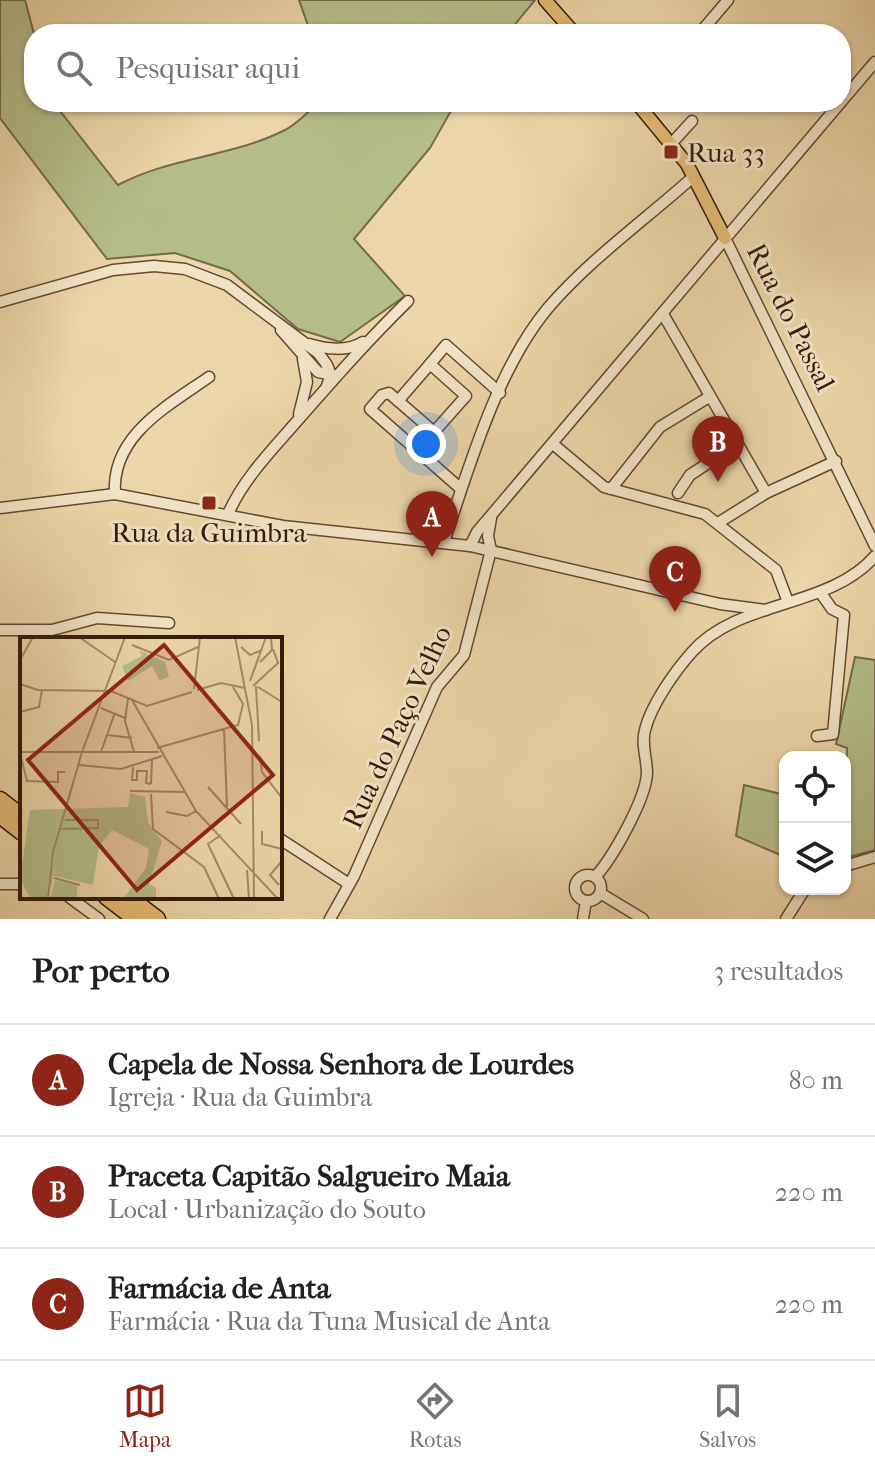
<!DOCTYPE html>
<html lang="pt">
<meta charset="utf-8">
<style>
body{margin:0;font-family:"IM FELL French Canon",serif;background:#f6f6f6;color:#202124}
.controls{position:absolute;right:24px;bottom:24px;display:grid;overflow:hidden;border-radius:16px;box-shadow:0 2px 6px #0004}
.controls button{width:72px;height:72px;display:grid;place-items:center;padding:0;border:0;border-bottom:2px solid #e0e0e0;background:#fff;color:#202124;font:40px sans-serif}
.you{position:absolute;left:426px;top:444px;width:28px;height:28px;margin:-20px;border:6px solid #fff;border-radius:50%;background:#1a73e8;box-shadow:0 0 0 12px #1a73e833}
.badge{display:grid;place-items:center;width:52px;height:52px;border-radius:50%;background:#8f2418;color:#fff;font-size:26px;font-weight:700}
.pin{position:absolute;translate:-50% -66px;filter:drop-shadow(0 2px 4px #0008)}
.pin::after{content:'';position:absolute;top:42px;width:28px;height:24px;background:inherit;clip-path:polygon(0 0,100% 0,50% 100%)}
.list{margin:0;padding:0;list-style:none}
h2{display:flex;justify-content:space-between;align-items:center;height:104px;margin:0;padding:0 32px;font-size:34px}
h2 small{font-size:26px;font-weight:400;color:#757577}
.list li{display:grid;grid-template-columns:52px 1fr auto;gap:24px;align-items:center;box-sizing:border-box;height:112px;padding:0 32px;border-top:2px solid #e0e0e0}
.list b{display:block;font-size:30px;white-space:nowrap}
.list p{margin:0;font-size:26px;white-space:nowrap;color:#757577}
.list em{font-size:26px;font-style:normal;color:#757577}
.icon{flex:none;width:44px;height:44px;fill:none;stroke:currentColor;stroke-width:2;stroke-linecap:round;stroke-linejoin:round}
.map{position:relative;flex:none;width:875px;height:919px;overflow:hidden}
.search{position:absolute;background:#fff;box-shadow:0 2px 6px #0004;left:24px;right:24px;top:24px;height:88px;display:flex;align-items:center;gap:20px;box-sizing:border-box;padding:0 28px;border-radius:32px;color:#757577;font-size:30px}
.sheet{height:440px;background:#fff}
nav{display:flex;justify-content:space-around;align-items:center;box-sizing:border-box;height:112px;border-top:2px solid #e0e0e0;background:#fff;font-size:22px;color:#757577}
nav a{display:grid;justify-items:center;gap:4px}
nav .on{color:#8f2418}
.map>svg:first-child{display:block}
</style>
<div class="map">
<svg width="875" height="919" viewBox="0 0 875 919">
<rect width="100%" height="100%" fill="#edd6a9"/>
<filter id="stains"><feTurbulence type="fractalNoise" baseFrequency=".0025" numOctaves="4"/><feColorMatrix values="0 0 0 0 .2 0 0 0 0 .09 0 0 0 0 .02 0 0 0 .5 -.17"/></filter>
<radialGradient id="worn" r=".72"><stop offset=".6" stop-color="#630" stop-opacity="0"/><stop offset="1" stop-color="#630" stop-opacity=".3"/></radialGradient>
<g fill="#b5be8a" stroke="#746c4a" stroke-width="2">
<path d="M0,0H25L34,34V102H53L118,185C170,157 232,157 285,130C297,124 309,111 319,102H456L430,148L354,239L405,296L340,342L298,329L230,271L175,253L107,259L0,118Z"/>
<polygon points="299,0 535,0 507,34 311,34"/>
<polygon points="855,657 875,660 875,850 845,858 847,748 836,744"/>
<polygon points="744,785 785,795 785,857 736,836"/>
</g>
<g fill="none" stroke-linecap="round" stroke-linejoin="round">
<defs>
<g id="minor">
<polyline points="699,34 728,0"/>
<polyline points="841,102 875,62"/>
<polyline points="704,105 707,102"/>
<polyline points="672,143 692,121"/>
<polyline points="725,238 875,546"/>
<path d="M0,302L113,270L154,266L185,269L227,285L318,353C328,365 333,371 327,386"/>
<polyline points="663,314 766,493"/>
<polyline points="281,330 318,372 333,375"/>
<path d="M309,344C325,349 348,352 363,342"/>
<polyline points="398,401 430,364"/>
<polyline points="299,414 307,382 303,359"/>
<polyline points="553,444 604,487 705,514 776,570 788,602"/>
<polyline points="461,489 370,409 382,395 389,393 434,432 466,396 430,364 446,345 500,393"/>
<polyline points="611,489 660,427 709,397"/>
<polyline points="678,493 690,475 737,444"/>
<path d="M115,494C111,436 166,407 209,377"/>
<polyline points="0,508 115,494 283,526 470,546 720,604 766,610"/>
<path d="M228,514C244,478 272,450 298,420C334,379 369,339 408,301"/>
<polyline points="718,523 766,493 836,461"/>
<path d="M444,542C469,467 497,369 548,308C589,260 645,220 693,177"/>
<polyline points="470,546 477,532 841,102"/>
<polyline points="0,630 52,630 97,618 169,623"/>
<polyline points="817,736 833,734 844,615 832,609 820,592"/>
<polyline points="280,839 349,884"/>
<polyline points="845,866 875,857"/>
<circle cx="588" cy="888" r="13"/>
<path d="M596,876C613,857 646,799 647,773C647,759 641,744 645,730C651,705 675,671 692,652C739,599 829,609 875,556"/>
<polyline points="0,884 22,884"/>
<polyline points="600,893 643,919"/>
<polyline points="69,897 99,919"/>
<polyline points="330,919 354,876 437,687 464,655 491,550 488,536 491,518"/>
<polyline points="583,919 586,901"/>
<polyline points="786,919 805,889"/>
</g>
<g id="major">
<polyline points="545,0 575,34"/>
<polyline points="636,102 687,164 725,238"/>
</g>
<g id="highway">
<polyline points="0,800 22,817"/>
<polyline points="0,815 22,832"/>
<polyline points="107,897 136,919"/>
<polyline points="128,897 157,919"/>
</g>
</defs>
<use href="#minor" stroke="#624932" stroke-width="13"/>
<use href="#major" stroke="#341a0a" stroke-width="15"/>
<use href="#highway" stroke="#341a0a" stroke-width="19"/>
<use href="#minor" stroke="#f3e4c7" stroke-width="10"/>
<use href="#major" stroke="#e6bb74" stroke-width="12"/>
<use href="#highway" stroke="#e6bb74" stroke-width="16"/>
</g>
<g fill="#8f2418" stroke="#f3e4c7" stroke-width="3">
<rect x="663" y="144" width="16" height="16" rx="4"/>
<rect x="201" y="495" width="16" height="16" rx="4"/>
</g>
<g text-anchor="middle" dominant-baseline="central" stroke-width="6" stroke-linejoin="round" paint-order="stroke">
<g font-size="28" fill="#341a0a" stroke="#f3e4c7" text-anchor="start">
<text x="687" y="152">Rua 33</text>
<text x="209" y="532" text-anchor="middle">Rua da Guimbra</text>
</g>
<g font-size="28" fill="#341a0a" stroke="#f3e4c7">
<text transform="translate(791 317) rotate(63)">Rua do Passal</text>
<text transform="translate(397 727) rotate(-65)">Rua do Paço Velho</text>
</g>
</g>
<g transform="translate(20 637)">
<rect width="262" height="262" fill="#edd6a9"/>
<path d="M119,13L145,25L149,39L140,44L132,29L108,44L102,29L122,19ZM110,156L125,160L128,185L142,204L129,247L136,251V262H103L126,231L129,212L92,193L79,209L73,248L34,239L27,262H11L0,242L10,173L108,170ZM35,243L57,248V262H30Z" fill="#b5be8a"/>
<path fill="none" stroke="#a38b69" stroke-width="2" d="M59,0L95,25M215,0L232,88L234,262M112,8L149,23L178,10M221,10L230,18L242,13M0,23L13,0M240,25L252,13L251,0M230,44L246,0M0,47L18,53L91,54L127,69L172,55M233,49L258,26L253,12M236,49L239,104M238,50L262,65M174,52L180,0M177,53L201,46L225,51M108,61L105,84L114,115M112,63L176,174L258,262M81,71L105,81M0,75L19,70L22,53M204,91L207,170M87,98L112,101M137,111L218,88L223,67L213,50M0,115H139M62,115L105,0M81,115L94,78M0,116L7,144L38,145V135H45M240,119L242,135L262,161M59,128L101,132L142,119M113,130L112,143H117V134H127L126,146L131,147M131,147L132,123M188,150L221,187M110,154L165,155M131,157L133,192L184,230L199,262M146,175L167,179L176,174M41,192L78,191V183H45M242,194V207L262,212M201,198L188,207L214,262M227,233L229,262M34,241L60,248M259,248L250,238L262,224M28,262L33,215L62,115"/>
<path fill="#8f2418" fill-opacity="0.15" stroke="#8f2418" stroke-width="4" d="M144,8L253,138L117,253L8,123Z"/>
<rect width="262" height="262" fill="none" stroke="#341a0a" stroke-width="4"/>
</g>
<rect width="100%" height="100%" filter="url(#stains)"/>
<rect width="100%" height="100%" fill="url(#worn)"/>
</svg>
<div class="controls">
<button><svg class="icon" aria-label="locate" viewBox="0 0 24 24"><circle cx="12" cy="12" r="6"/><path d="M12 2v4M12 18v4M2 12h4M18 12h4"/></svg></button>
<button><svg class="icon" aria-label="layers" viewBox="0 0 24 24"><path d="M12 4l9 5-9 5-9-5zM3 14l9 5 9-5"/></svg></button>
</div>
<div class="you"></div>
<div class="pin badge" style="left:432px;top:557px">A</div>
<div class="pin badge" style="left:718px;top:482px">B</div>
<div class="pin badge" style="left:675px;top:612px">C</div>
<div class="search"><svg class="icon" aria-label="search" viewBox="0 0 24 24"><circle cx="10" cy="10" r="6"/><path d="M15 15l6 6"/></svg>Pesquisar aqui</div>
</div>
<section class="sheet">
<h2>Por perto<small>3 resultados</small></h2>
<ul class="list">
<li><span class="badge">A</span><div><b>Capela de Nossa Senhora de Lourdes</b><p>Igreja · Rua da Guimbra</p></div><em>80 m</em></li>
<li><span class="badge">B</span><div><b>Praceta Capitão Salgueiro Maia</b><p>Local · Urbanização do Souto</p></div><em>220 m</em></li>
<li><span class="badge">C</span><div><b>Farmácia de Anta</b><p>Farmácia · Rua da Tuna Musical de Anta</p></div><em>220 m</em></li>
</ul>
</section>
<nav>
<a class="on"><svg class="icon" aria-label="map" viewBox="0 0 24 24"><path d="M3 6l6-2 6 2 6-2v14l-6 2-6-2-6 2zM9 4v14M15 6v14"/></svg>Mapa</a>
<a><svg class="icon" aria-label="directions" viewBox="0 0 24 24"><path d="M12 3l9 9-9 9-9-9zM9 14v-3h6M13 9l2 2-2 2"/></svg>Rotas</a>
<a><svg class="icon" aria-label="saved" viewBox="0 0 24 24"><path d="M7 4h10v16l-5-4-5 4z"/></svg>Salvos</a>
</nav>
